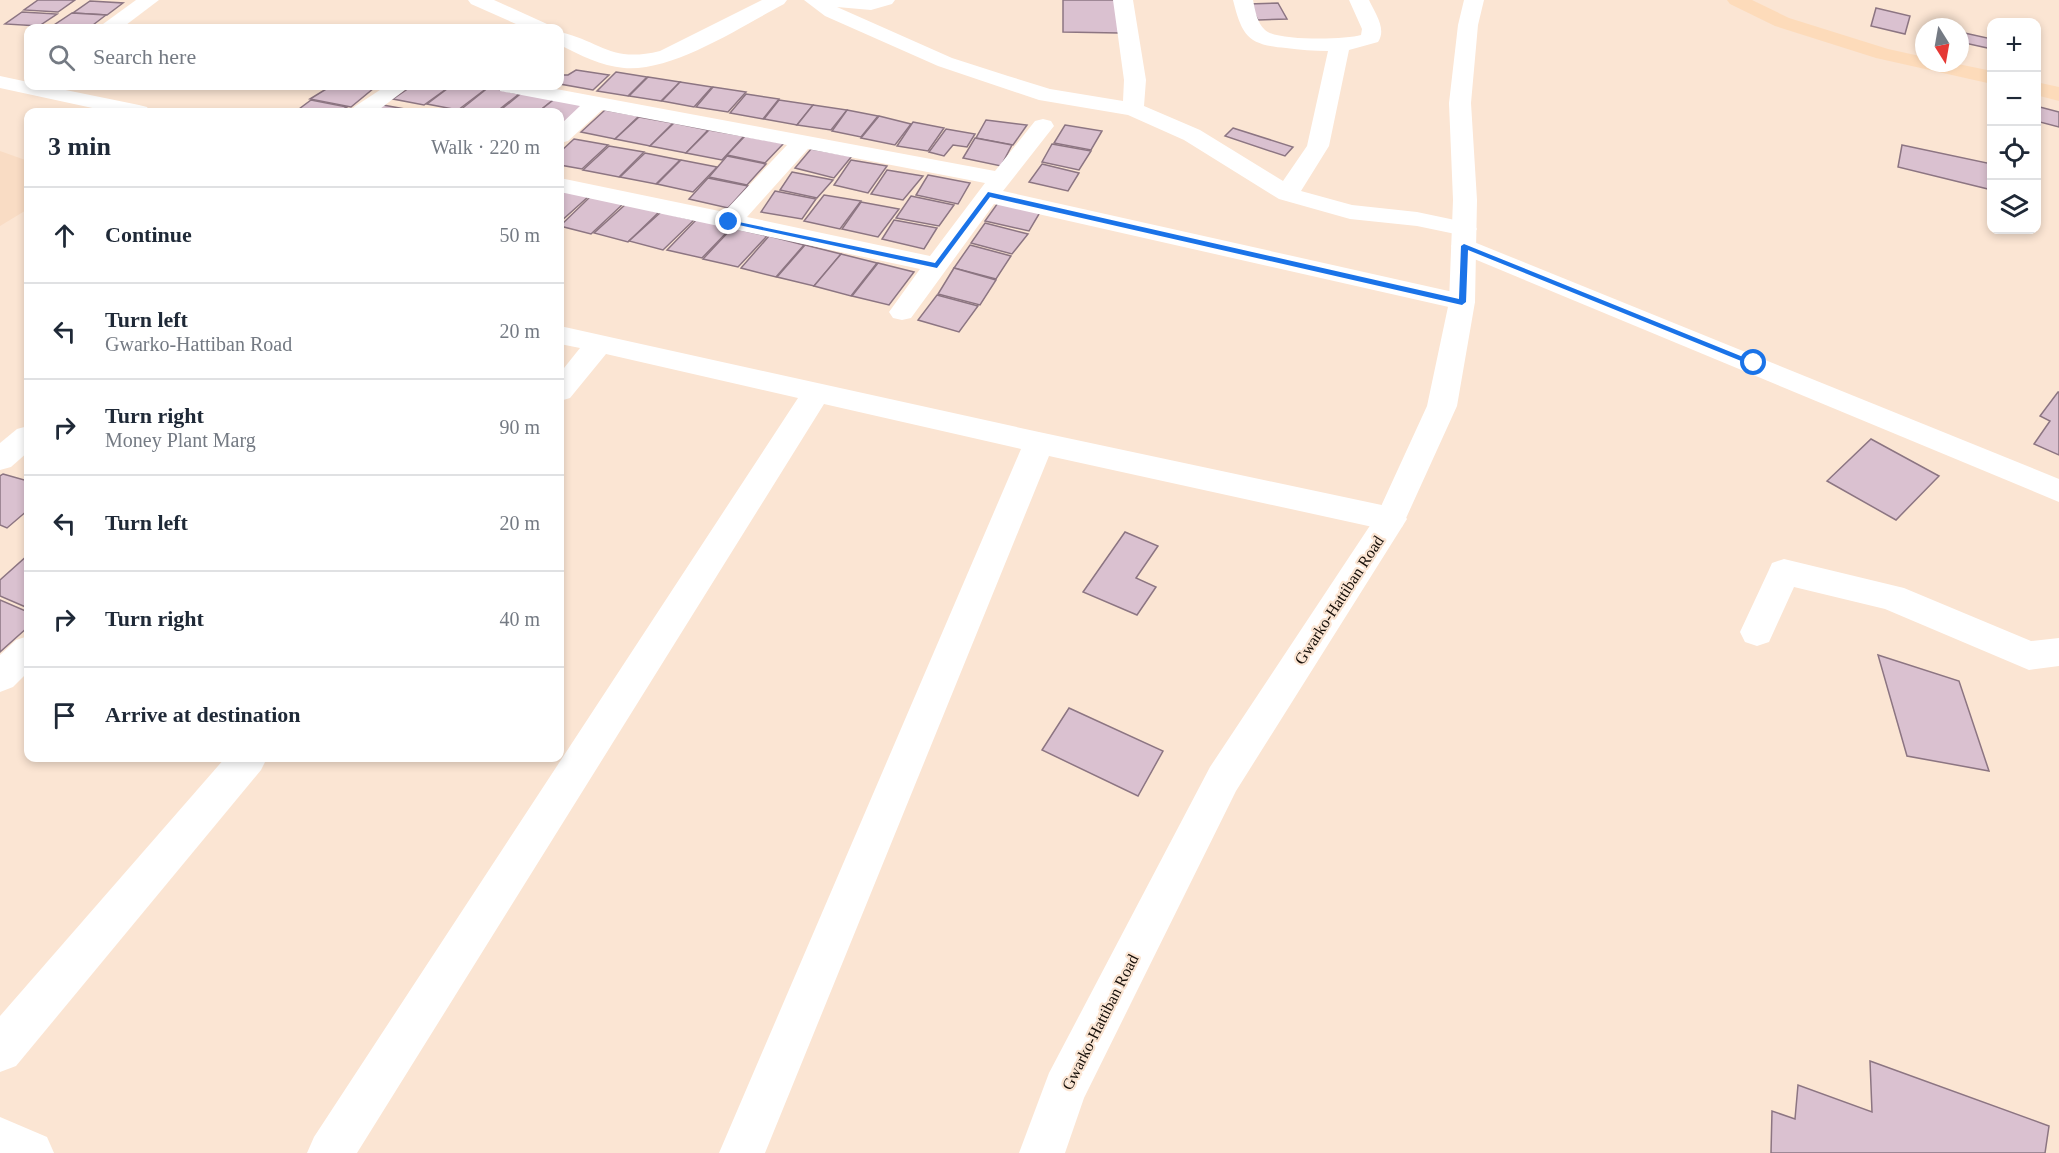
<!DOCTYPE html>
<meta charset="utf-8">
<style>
body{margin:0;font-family:Georgia,serif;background:#f6f6f7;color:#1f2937}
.controls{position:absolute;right:18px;top:18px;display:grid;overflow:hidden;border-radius:12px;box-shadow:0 3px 9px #0003}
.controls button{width:54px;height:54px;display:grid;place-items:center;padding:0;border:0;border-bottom:2px solid #e0e1e3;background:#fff;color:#1f2937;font:30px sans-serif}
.compass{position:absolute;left:1915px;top:18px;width:54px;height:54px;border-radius:50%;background:#fff;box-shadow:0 3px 9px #0003;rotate:169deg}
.stop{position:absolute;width:18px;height:18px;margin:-14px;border:4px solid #1a73e8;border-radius:50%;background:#fff}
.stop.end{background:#1a73e8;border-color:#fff;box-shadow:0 2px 6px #0008}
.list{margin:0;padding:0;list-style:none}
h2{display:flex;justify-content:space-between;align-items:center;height:78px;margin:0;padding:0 24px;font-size:26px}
h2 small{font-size:20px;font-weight:400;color:#747a83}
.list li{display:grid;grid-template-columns:39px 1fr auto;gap:18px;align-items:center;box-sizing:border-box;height:96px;padding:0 24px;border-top:2px solid #e0e1e3}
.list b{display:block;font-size:22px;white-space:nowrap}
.list p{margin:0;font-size:20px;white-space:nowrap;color:#747a83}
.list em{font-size:20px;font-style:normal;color:#747a83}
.icon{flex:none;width:33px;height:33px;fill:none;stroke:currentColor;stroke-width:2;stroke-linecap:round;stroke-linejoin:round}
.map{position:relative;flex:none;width:2059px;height:1153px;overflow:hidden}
.search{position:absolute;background:#fff;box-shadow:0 3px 9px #0003;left:24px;top:24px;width:540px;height:66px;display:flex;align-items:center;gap:15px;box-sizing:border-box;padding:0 21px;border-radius:12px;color:#747a83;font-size:22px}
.panel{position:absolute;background:#fff;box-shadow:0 3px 9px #0003;left:24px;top:108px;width:540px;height:654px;border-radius:12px}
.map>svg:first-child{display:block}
</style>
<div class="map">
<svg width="2059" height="1153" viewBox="0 0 2059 1153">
<rect width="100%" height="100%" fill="#fbe5d3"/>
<polygon fill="#f9dcc4" points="0,151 28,161 28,209 0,226"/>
<g fill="#dac1d0" stroke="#8c7582" stroke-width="1.5">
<polygon points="38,0 75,0 58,12 24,10"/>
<polygon points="1063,0 1117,0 1119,33 1063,32"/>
<polygon points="90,1 123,3 107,15 73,13"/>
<polygon points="1278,3 1287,19 1258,20 1249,4"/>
<polygon points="1876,8 1910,16 1905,34 1871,26"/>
<polygon points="22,12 57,14 39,26 5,24"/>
<polygon points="72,13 106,15 89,28 54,25"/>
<polygon points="1960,32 1992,39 1992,49 1960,42"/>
<polygon points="576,70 609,75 593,90 560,84 560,75 568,75"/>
<polygon points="616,72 647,77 628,96 597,91"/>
<polygon points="648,77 680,82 661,101 629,96"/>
<polygon points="680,82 712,87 694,107 662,101"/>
<polygon points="331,86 360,86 374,88 351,107 310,99"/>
<polygon points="412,86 441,86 449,87 424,105 393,99"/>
<polygon points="451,86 477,86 487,88 458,110 427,104"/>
<polygon points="489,87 519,94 496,112 459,111"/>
<polygon points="713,87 746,92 728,112 696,107"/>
<polygon points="524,91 554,99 538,112 498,112"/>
<polygon points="746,94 779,99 763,119 730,113"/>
<polygon points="556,98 587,105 560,128 560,112 538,112"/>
<polygon points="311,100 347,107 339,112 295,112"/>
<polygon points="779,100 813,105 797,125 764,119"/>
<polygon points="383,105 416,111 373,112"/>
<polygon points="813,105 847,110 831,130 797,125"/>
<polygon points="2036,106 2059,112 2059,127 2036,121"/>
<polygon points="605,110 639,116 615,139 581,132"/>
<polygon points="847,110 878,116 861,137 832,131"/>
<polygon points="879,116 911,124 895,145 861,138"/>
<polygon points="639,117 673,123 650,146 615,139"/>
<polygon points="986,120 1027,125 1013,145 976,138"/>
<polygon points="913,122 944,128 928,151 897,146"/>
<polygon points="674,123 708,130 686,153 650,146"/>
<polygon points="1065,125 1102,131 1091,150 1054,143"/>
<polygon points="1233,128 1293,147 1285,156 1225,136"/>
<polygon points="946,129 975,134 967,147 953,145 944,156 929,152"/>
<polygon points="709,130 744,136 722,160 686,153"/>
<polygon points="745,136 784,143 765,163 727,155"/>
<polygon points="975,138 1012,145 1001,166 963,158"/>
<polygon points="574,139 608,145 582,169 560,165 560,152"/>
<polygon points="1052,144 1091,151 1079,170 1042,162"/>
<polygon points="1902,145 1992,164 1992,190 1898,167"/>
<polygon points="609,146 644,152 619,177 583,170"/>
<polygon points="811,149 852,156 834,178 795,168"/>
<polygon points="645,153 680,160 656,184 620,177"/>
<polygon points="727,156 766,164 747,185 709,177"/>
<polygon points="681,160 717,167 693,192 657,184"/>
<polygon points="851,160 887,166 868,193 834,185"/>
<polygon points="1042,164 1079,173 1068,191 1029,182"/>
<polygon points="887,170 923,176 903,200 871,194"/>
<polygon points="792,172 833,180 817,198 780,190"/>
<polygon points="928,175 970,183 958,204 916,195"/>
<polygon points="708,178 748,186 728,208 689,199"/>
<polygon points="560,189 589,196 560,222"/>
<polygon points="775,191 816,199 802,219 761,212"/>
<polygon points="824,195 861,201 840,229 804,221"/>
<polygon points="591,196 623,204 591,234 560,226"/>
<polygon points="911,196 954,205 939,226 896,218"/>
<polygon points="1000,200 1042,209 1029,231 985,221"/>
<polygon points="861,202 899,209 878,237 842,229"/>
<polygon points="626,204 659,212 628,242 594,233"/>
<polygon points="661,212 694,220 663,250 629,241"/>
<polygon points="697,219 731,228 702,258 667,250"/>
<polygon points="894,220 937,228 924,249 882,239"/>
<polygon points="985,223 1028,234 1012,254 971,243"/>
<polygon points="732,228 767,236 738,267 703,259"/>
<polygon points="769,236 804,245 776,277 741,268"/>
<polygon points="805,245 841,254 814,286 777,277"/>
<polygon points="970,245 1011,256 996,279 954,268"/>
<polygon points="841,254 877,263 851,296 814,286"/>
<polygon points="878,263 914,272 889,305 852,296"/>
<polygon points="954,268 996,280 980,305 938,294"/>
<polygon points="937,295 978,306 959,332 918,320"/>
<polygon points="2058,392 2059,392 2059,455 2034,444 2050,421 2040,416"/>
<polygon points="1871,439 1939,476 1896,520 1827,481"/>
<polygon points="3,474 28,481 28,510 7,528 0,525 0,476"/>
<polygon points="1125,532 1158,546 1136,578 1156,587 1137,615 1083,592"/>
<polygon points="28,555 28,608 0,596 0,580"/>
<polygon points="0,600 28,612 28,627 0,652"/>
<polygon points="1878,655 1959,681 1989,771 1907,756"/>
<polygon points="1069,708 1163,751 1138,796 1042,750"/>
<polygon points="1870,1061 2049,1126 2045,1153 1771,1153 1772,1111 1795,1119 1798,1085 1872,1112"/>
</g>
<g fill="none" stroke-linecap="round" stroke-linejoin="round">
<g fill="#fff" fill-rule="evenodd">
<polygon points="136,0 159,0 122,28 100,28 103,24"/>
<polygon points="468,0 494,0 547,24 550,28 525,28 471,4"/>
<path d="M762,0H787L784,4C740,27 673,72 624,68C601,66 580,55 560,45V32C602,42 611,63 660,51Z"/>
<path d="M804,0H895L892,4L871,10L837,7L952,58L1008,76L1050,89L1123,101L1124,80L1113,0H1133L1146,80L1144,106L1200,130L1283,181L1307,146L1328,51C1314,51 1300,50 1286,48C1248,45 1242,36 1233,0H1253C1255,10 1257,23 1265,30C1276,41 1345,40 1361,35L1362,29L1349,0H1369C1375,13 1387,29 1378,42L1349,50L1329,146L1301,191L1352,205L1417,212L1474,224L1477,229L1474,234L1465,236L1417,226L1350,219L1279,199L1184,140L1128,115L1039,100L938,66L825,16Z"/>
<polygon points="0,76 28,82 28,86 46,86 139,105 147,107 150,112 111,112 0,88"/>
<polygon points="386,86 410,86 376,112 351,112 354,107"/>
<path d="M498,86H540L995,171L1035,121L1043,119L1051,121L1054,126L1003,191L1462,294L1471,296L1475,302L1471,308L1462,310L994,204L911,318L902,320L893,318L889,312L920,269L560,192V178L724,212L787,145L602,110L568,141L560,143V125L580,106L500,91ZM808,149L985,183L930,256L747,217Z"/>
<polygon points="1464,238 2059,479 2059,502 1455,251 1451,246 1455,241"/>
<polygon points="560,326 1039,432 1391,507 1402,511 1407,519 1402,527 1391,531 1049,456 765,1153 719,1153 1021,449 824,404 357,1153 307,1153 314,1137 798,398 606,354 570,398 560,401 560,373 580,348 560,344"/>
<polygon points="28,426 28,452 11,467 0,470 0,443 17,429"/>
<polygon points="1784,559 1904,588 2031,641 2059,638 2059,666 2029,670 1885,609 1794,587 1769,642 1757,646 1745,642 1740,632 1768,572 1772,563"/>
<polygon points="28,636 28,672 13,687 0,692 0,655 16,640"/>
<polygon points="225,758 267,758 261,770 16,1066 0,1072 0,1016"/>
<polygon points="0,1117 47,1137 54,1153 0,1153"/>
</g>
<polygon fill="#fff" fill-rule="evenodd" points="1464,0 1484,0 1478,25 1471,103 1477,200 1475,302 1457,406 1402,527 1236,791 1084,1098 1065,1153 1019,1153 1049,1073 1210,767 1377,515 1427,406 1449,302 1453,200 1449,103 1458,25"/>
<g fill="#fddbba" fill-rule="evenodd">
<polygon points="1727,0 1752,0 1789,18 1888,49 1924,57 1924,63 1953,63 1992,71 1992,84 1876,58 1775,26 1730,4"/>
<polygon points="2036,82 2059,87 2059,101 2036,95"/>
</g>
</g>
<polygon fill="#1a73e8" points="988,192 1459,299 1461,246 1464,244 1758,363 1751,365 1468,250 1466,302 1462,305 990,197 937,268 725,222 729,220 935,263"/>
<g text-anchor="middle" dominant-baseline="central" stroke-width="4.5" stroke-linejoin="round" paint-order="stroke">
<g font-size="16" fill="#140d07" stroke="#fbe5d3">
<text transform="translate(1339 600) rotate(-57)">Gwarko-Hattiban Road</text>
<text transform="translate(1100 1022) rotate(-63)">Gwarko-Hattiban Road</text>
</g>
</g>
</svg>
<div class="controls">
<button>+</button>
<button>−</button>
<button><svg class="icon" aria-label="locate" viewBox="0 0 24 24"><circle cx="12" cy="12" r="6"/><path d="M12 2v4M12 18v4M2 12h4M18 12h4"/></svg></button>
<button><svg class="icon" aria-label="layers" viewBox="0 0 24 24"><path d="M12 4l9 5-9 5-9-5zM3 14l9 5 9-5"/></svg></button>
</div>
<svg class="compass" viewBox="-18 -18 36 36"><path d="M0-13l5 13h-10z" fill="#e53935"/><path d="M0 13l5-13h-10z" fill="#747a83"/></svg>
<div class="stop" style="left:1754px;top:363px"></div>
<div class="stop end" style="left:729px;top:222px"></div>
<div class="search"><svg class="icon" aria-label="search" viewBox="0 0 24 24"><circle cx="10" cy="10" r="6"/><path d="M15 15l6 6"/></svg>Search here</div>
<section class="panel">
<h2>3 min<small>Walk · 220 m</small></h2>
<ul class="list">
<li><svg class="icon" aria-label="ahead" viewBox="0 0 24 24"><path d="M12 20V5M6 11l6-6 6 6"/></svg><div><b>Continue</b></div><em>50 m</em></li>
<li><svg class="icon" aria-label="left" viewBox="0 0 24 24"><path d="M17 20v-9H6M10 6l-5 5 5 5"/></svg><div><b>Turn left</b><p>Gwarko-Hattiban Road</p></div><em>20 m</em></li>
<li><svg class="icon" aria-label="right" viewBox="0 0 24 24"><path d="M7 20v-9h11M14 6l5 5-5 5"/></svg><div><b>Turn right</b><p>Money Plant Marg</p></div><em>90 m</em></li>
<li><svg class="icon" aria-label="left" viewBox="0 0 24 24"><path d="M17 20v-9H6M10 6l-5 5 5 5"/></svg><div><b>Turn left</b></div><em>20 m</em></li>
<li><svg class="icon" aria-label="right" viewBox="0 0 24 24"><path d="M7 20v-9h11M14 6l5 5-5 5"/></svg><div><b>Turn right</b></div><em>40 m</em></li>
<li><svg class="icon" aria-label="arrive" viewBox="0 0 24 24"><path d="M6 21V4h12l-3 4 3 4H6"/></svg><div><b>Arrive at destination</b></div></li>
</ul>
</section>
</div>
